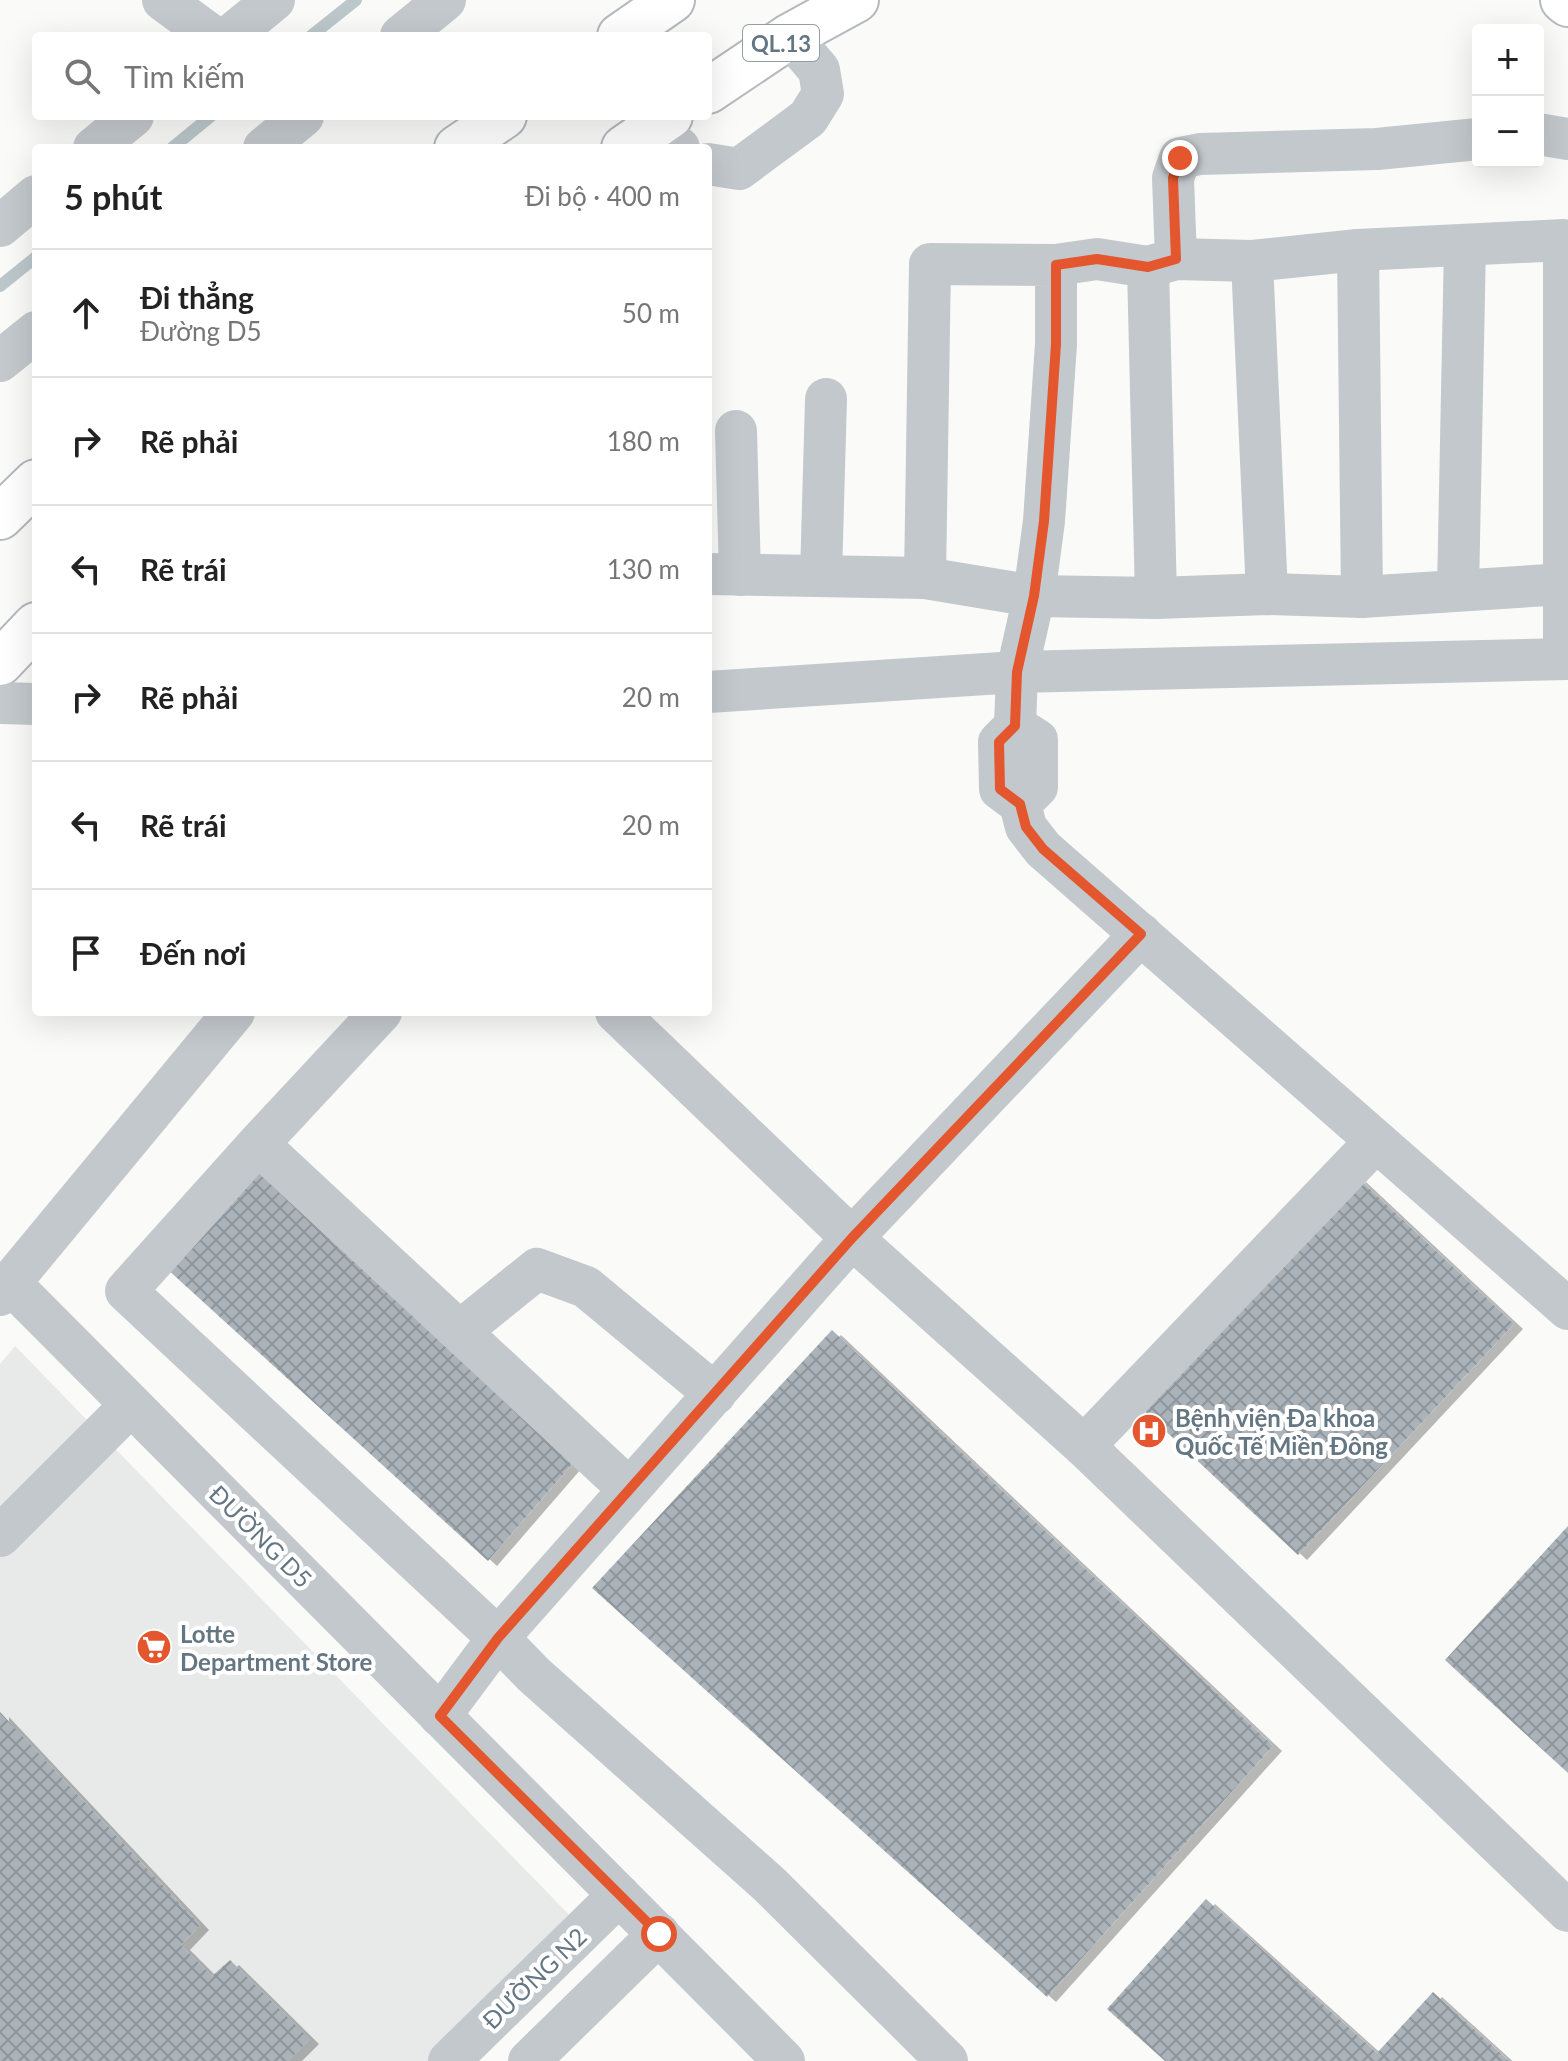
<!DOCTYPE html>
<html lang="vi">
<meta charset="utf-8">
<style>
body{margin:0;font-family:Lato,sans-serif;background:#f2f2f2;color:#222}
.controls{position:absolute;right:24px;top:24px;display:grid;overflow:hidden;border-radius:8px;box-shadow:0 8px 32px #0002}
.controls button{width:72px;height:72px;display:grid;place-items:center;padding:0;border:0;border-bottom:2px solid #e0e0e0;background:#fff;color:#222;font:40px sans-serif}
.stop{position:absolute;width:24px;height:24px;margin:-18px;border:6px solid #e4572e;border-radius:50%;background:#fff}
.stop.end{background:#e4572e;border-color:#fff;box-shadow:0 2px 8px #0008}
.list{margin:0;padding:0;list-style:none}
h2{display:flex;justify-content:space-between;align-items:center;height:104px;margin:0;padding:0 32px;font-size:34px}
h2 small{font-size:26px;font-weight:400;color:#767676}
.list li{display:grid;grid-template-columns:52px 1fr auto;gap:24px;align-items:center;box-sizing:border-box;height:128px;padding:0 32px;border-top:2px solid #e0e0e0}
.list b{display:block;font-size:30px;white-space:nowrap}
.list p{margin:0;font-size:26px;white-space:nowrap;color:#767676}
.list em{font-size:26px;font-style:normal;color:#767676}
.icon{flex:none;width:44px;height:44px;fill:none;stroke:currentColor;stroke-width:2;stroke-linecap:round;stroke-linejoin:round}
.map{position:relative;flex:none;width:1568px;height:2061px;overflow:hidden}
.search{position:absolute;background:#fff;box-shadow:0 8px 32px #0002;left:32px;top:32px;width:680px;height:88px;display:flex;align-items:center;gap:20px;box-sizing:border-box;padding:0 28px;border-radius:8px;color:#767676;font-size:30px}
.panel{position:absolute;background:#fff;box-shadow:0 8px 32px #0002;left:32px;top:144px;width:680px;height:872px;border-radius:8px}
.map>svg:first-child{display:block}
</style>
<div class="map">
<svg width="1568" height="2061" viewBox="0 0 1568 2061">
<defs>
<pattern id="building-cross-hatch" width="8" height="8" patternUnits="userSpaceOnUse" patternTransform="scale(2)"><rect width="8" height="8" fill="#aab3b9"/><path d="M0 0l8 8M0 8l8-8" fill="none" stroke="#8e969c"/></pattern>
<filter id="shadow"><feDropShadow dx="9" dy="5" stdDeviation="0" flood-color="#0004"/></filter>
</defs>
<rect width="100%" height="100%" fill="#fafaf8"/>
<polygon fill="#e8e9e9" points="15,1346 583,1929 449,2061 0,2061 0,1364"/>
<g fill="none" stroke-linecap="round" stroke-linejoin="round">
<g stroke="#bbc7cb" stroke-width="12">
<polyline points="311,36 356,0"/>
<polyline points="172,148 211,116"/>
<polyline points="0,286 36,257"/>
</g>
</g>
<g fill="url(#building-cross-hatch)" filter="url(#shadow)">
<polygon points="251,1154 579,1456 488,1561 155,1258"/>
<polygon points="1357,1177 1514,1324 1298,1555 1140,1407"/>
<polygon points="832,1330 1273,1746 1047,1997 592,1588"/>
<polygon points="1568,1526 1568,1773 1445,1660"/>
<polygon points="0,1712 200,1925 181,1945 212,1976 230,1960 310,2039 288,2061 0,2061"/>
<polygon points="1206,1899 1377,2053 1433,1992 1509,2061 1165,2061 1107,2009"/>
</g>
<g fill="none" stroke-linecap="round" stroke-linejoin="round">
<defs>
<polyline id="major" points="1563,0 1568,4"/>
<g id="highway">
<polyline points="620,36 672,0"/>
<polyline points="708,91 790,36 856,0"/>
<polyline points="457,148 504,116"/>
<polyline points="624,148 670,116"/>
<polyline points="0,517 36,482"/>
<polyline points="0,663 36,625"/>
</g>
</defs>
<use href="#major" stroke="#b5babe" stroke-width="48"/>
<use href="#highway" stroke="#b4b9bd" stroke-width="48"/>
<g stroke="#c3c8cc" stroke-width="42">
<polyline points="163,0 212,36"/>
<polyline points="230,36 274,0"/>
<polyline points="401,36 445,0"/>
<polyline points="653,128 679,148"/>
<polyline points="1538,134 1568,139"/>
<polyline points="94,148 133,116"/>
<polyline points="264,148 303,116"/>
<polyline points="708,164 739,169 808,118 823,94 819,70 790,36"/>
<polyline points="0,226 36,196"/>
<polyline points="1358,250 1362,597"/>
<polyline points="1176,259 1173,178 1180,158 1200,154 1377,149 1478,139"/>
<polyline points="1252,261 1267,594"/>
<polyline points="1056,265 1097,259 1148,267 1176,259 1252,261 1358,250 1564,240 1564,659"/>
<polyline points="1148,267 1156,598"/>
<polyline points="0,361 36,332"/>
<polyline points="736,431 740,575"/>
<polyline points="708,574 925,578 1034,596 1156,598 1267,594 1362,597 1564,584"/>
<polyline points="821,576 826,399"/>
<polyline points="925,578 930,264 1056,265 1056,344 1044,521 1034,596 1017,672 1015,726 999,742 1000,789 1020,804 1026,827 1043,849 1568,1309"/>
<polyline points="1458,590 1465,245"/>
<polyline points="708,692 1017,672 1568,659"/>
<polyline points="0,703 36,704"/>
<polyline points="1015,726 1037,740 1037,787 1020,804"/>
<polyline points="616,1012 852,1238 1084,1446 1568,1911"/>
<polyline points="258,1144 381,1012"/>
<polyline points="10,1283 784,2061"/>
<polyline points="0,1295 234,1012"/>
<polyline points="460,1331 537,1269 586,1287 715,1394"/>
<polyline points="1084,1446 1376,1141"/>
<polyline points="629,1489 258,1144 126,1291 498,1638 534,1675 769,1884 947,2061"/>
<polyline points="0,1536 131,1405"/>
<polyline points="440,1716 498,1638 852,1238 1141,934"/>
<polyline points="449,2061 619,1895"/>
<polyline points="529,2061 659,1934"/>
</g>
<use href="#major" stroke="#fff" stroke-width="44"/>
<use href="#highway" stroke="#fff" stroke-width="44"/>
</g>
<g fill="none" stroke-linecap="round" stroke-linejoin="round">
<polyline stroke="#e4572e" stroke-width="10" points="659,1934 440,1716 498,1638 852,1238 1141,934 1043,849 1026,827 1020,804 1000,789 999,742 1015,726 1017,672 1034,596 1044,521 1056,344 1056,265 1097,259 1148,267 1176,259 1173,178 1180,158"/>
</g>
<defs>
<symbol id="hospital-disc" viewBox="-11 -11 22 22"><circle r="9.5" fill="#e4572e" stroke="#fff"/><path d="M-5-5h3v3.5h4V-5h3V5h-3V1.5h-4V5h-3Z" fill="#fff"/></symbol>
<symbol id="supermarket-disc" viewBox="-11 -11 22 22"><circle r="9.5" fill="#e4572e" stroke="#fff"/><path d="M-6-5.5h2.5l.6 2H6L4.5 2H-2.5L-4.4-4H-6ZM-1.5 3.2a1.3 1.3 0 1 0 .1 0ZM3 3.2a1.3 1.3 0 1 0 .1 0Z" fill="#fff"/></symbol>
</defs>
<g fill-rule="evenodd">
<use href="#hospital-disc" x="1129" y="1411" width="40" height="40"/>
<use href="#supermarket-disc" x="134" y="1627" width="40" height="40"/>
</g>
<g text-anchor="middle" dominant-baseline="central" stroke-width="8" stroke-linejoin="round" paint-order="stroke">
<rect fill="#fff" stroke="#939fa8" stroke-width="2" x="743" y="25" width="76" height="36" rx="6"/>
<g font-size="22" font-weight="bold" fill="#657683">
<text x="781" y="43">QL.13</text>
</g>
<g font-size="24" font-weight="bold" fill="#657683" stroke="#fff" text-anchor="start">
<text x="1175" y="1417">Bệnh viện Đa khoa<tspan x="1175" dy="28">Quốc Tế Miền Đông</tspan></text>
<text x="180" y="1633">Lotte<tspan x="180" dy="28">Department Store</tspan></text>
</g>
<g font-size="24" fill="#657683" stroke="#fff">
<text transform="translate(261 1536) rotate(45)">ĐƯỜNG D5</text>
<text transform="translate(534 1978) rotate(-44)">ĐƯỜNG N2</text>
</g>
</g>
</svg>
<div class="controls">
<button>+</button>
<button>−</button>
</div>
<div class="stop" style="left:659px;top:1934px"></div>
<div class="stop end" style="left:1180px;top:158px"></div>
<div class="search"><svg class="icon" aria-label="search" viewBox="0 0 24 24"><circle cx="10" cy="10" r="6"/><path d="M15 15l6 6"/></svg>Tìm kiếm</div>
<section class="panel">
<h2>5 phút<small>Đi bộ · 400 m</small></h2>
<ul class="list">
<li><svg class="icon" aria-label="ahead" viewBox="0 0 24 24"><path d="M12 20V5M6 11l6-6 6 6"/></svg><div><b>Đi thẳng</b><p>Đường D5</p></div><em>50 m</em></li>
<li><svg class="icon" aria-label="right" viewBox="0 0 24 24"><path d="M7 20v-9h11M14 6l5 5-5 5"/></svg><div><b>Rẽ phải</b></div><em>180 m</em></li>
<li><svg class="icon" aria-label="left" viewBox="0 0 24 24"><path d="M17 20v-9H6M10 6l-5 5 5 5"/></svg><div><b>Rẽ trái</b></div><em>130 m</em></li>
<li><svg class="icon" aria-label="right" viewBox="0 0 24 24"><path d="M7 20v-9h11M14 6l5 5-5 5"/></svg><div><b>Rẽ phải</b></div><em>20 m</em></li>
<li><svg class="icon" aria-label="left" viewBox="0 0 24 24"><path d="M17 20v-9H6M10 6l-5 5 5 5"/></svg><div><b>Rẽ trái</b></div><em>20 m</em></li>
<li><svg class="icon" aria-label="arrive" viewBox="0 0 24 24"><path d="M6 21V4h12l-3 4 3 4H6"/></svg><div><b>Đến nơi</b></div></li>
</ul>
</section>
</div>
